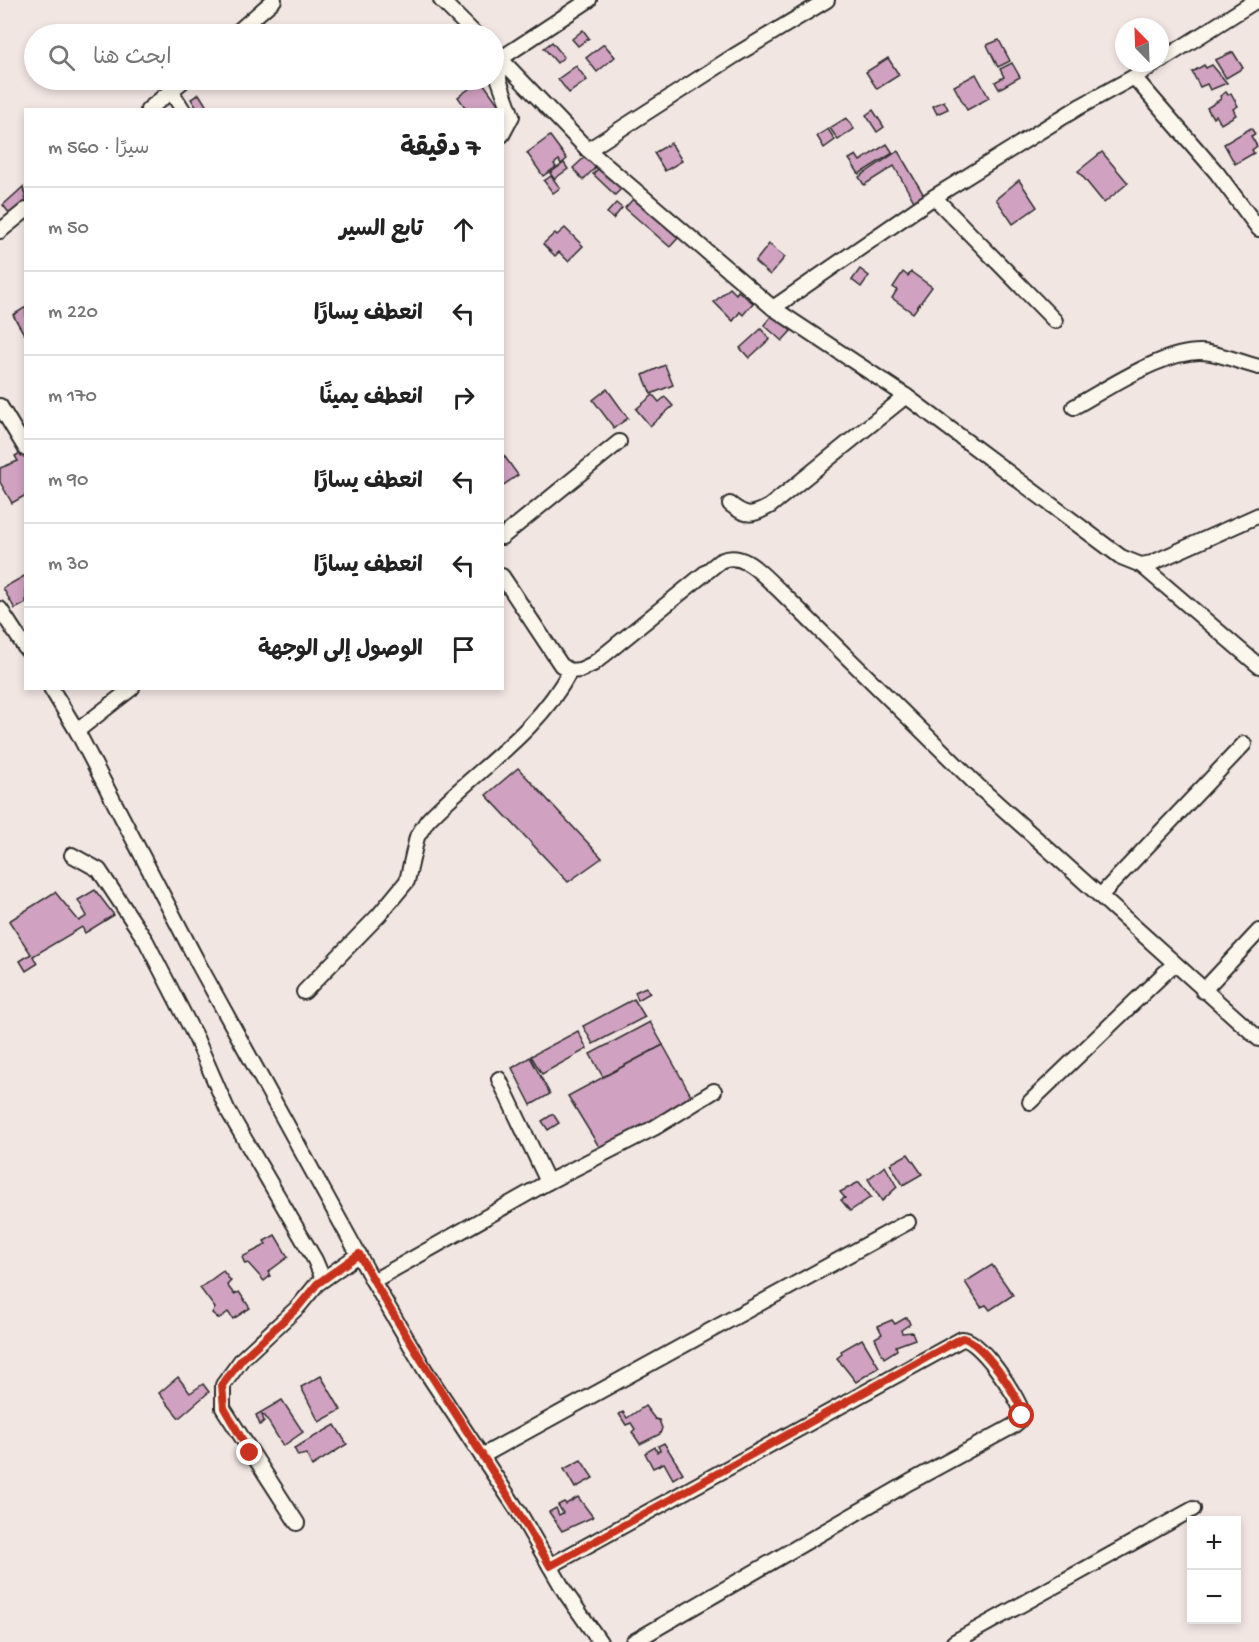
<!DOCTYPE html>
<html lang="ar">
<meta charset="utf-8">
<style>
body{margin:0;font-family:"Gochi Hand","Playpen Sans Arabic",sans-serif;background:#f2f2f2;color:#222;direction:rtl}
.controls{position:absolute;right:18px;bottom:18px;display:grid;overflow:hidden;border-radius:0px;box-shadow:0 3px 9px #0003}
.controls button{width:54px;height:54px;display:grid;place-items:center;padding:0;border:0;border-bottom:2px solid #e0e0e0;background:#fff;color:#222;font:30px sans-serif}
.compass{position:absolute;left:1115px;top:18px;width:54px;height:54px;border-radius:50%;background:#fff;box-shadow:0 3px 9px #0003;rotate:337deg}
.stop{position:absolute;width:18px;height:18px;margin:-14px;border:4px solid #c8321e;border-radius:50%;background:#fff}
.stop.end{background:#c8321e;border-color:#fff;box-shadow:0 2px 6px #0008}
.list{margin:0;padding:0;list-style:none}
h2{display:flex;justify-content:space-between;align-items:center;height:78px;margin:0;padding:0 24px;font-size:26px}
h2 small{font-size:20px;font-weight:400;color:#767676}
.list li{display:grid;grid-template-columns:39px 1fr auto;gap:18px;align-items:center;box-sizing:border-box;height:84px;padding:0 24px;border-top:2px solid #e0e0e0}
.list b{display:block;font-size:22px;white-space:nowrap}
.list em{font-size:20px;font-style:normal;color:#767676}
.icon{flex:none;width:33px;height:33px;fill:none;stroke:currentColor;stroke-width:2;stroke-linecap:round;stroke-linejoin:round}
.map{position:relative;flex:none;width:1259px;height:1642px;overflow:hidden;direction:ltr}
.search{position:absolute;background:#fff;box-shadow:0 3px 9px #0003;left:24px;top:24px;width:480px;height:66px;display:flex;align-items:center;gap:15px;box-sizing:border-box;padding:0 21px;border-radius:33px;color:#767676;font-size:22px}
.panel{position:absolute;background:#fff;box-shadow:0 3px 9px #0003;left:24px;top:108px;width:480px;height:582px;border-radius:0px;direction:rtl}
.map>svg:first-child{display:block}
</style>
<div class="map">
<svg width="1259" height="1642" viewBox="0 0 1259 1642">
<rect width="100%" height="100%" fill="#f2e6e3"/>
<filter id="ink" filterUnits="userSpaceOnUse"><feTurbulence type="fractalNoise" baseFrequency=".0167" numOctaves="2"/><feDisplacementMap in="SourceGraphic" scale="12" xChannelSelector="R" yChannelSelector="G"/><feConvolveMatrix kernelMatrix="1 2 1 2 8 2 1 2 1" color-interpolation-filters="sRGB"/></filter>
<g filter="url(#ink)">
<g fill="#d0a1c0" stroke="#2b2b2b" stroke-width="1.5">
<polygon points="583,30 589,38 578,46 572,39"/>
<polygon points="999,40 1010,61 998,67 987,45"/>
<polygon points="552,42 564,57 557,63 544,48"/>
<polygon points="604,44 615,57 597,72 586,58"/>
<polygon points="1233,52 1243,68 1226,78 1215,60"/>
<polygon points="888,58 899,75 877,89 866,72"/>
<polygon points="1012,63 1020,77 999,89 995,82 1004,77 1000,69"/>
<polygon points="1204,65 1206,68 1212,65 1227,83 1210,90 1207,84 1200,87 1192,72"/>
<polygon points="576,66 587,80 569,93 558,79"/>
<polygon points="976,74 989,98 967,110 954,86"/>
<polygon points="481,80 501,108 499,110 467,110 458,97"/>
<polygon points="1226,92 1228,95 1231,93 1238,106 1233,109 1236,115 1221,124 1216,115 1213,118 1207,108 1221,99 1220,96"/>
<polygon points="199,94 209,110 198,110 191,99"/>
<polygon points="944,101 948,109 937,114 933,106"/>
<polygon points="873,110 884,127 877,132 866,115"/>
<polygon points="846,118 854,129 838,140 830,128"/>
<polygon points="1251,128 1255,134 1251,136 1257,146 1252,150 1254,153 1235,164 1224,144"/>
<polygon points="828,129 835,140 824,148 817,136"/>
<polygon points="550,136 567,159 561,164 559,160 554,164 556,167 543,176 527,153"/>
<polygon points="671,143 682,161 665,171 654,153"/>
<polygon points="887,144 893,153 859,174 849,159 856,155 860,161"/>
<polygon points="898,151 925,197 915,203 894,166 864,185 859,177"/>
<polygon points="1102,152 1128,183 1104,203 1078,171"/>
<polygon points="586,156 596,167 583,180 573,168"/>
<polygon points="564,163 568,169 554,179 550,173"/>
<polygon points="600,167 622,188 615,195 593,174"/>
<polygon points="551,176 560,188 553,193 544,181"/>
<polygon points="1019,180 1037,207 1013,224 996,199"/>
<polygon points="23,187 26,201 10,214 3,205"/>
<polygon points="634,198 679,237 670,247 625,208"/>
<polygon points="616,203 622,208 613,219 607,213"/>
<polygon points="565,228 583,246 568,261 559,252 555,256 543,244 555,233 557,235"/>
<polygon points="769,244 785,257 770,275 755,262"/>
<polygon points="860,269 869,276 861,287 852,280"/>
<polygon points="903,272 908,276 911,272 932,287 913,313 892,298 897,290 893,287"/>
<polygon points="730,288 736,294 738,291 753,303 743,315 740,312 733,321 714,302"/>
<polygon points="26,307 26,333 24,334 13,315"/>
<polygon points="773,314 791,331 782,341 764,325"/>
<polygon points="761,329 770,339 749,358 740,348"/>
<polygon points="665,365 673,385 651,394 643,375"/>
<polygon points="607,389 628,418 614,428 593,400"/>
<polygon points="653,395 659,402 665,397 673,406 650,426 636,409"/>
<polygon points="22,452 26,459 26,495 12,503 0,482 0,468 18,461 15,456"/>
<polygon points="502,453 518,475 502,486"/>
<polygon points="26,575 26,603 15,609 3,588"/>
<polygon points="518,768 602,858 568,882 486,795"/>
<polygon points="95,890 114,915 85,933 82,927 33,956 37,964 26,971 20,961 31,954 9,921 55,892 79,921 87,916 78,900"/>
<polygon points="646,987 650,993 638,1000 635,992"/>
<polygon points="634,999 645,1017 593,1044 583,1026"/>
<polygon points="650,1022 663,1045 603,1077 590,1054"/>
<polygon points="578,1031 587,1049 542,1074 531,1056"/>
<polygon points="663,1045 693,1099 601,1150 568,1096"/>
<polygon points="530,1057 550,1094 531,1105 512,1068"/>
<polygon points="553,1114 559,1123 548,1130 542,1121"/>
<polygon points="908,1154 922,1174 903,1185 890,1164"/>
<polygon points="885,1166 897,1187 882,1201 868,1179"/>
<polygon points="859,1182 871,1197 850,1211 841,1200 845,1198 840,1192"/>
<polygon points="275,1235 288,1257 268,1272 270,1276 264,1281 248,1263 245,1264 242,1257 262,1247 266,1244 264,1241"/>
<polygon points="992,1265 1013,1295 990,1310 986,1305 981,1307 965,1282"/>
<polygon points="223,1271 231,1281 227,1285 234,1294 239,1292 250,1308 233,1319 228,1312 219,1319 212,1313 215,1308 200,1288"/>
<polygon points="907,1317 910,1324 901,1330 902,1333 912,1332 915,1339 896,1346 897,1350 884,1358 875,1338 882,1334 878,1326 892,1320 895,1324"/>
<polygon points="862,1339 879,1367 856,1382 837,1358 842,1354 841,1351"/>
<polygon points="321,1376 341,1410 319,1422 301,1387"/>
<polygon points="178,1377 190,1393 203,1384 209,1392 179,1418 159,1393"/>
<polygon points="282,1400 303,1432 283,1446 265,1416 262,1415 264,1421 260,1425 256,1415"/>
<polygon points="645,1406 655,1419 659,1420 662,1428 660,1434 640,1444 632,1432 635,1429 631,1423 626,1425 619,1414 623,1412 627,1418"/>
<polygon points="335,1425 347,1444 312,1466 306,1454 298,1456 294,1448"/>
<polygon points="664,1443 683,1473 673,1479 664,1463 653,1468 645,1453 655,1447 657,1452 660,1450 658,1446"/>
<polygon points="581,1460 593,1478 575,1488 564,1469"/>
<polygon points="578,1497 593,1517 562,1531 549,1512 556,1508 559,1515 563,1513 558,1505 564,1502 566,1504"/>
</g>
<g fill="none" stroke-linecap="round" stroke-linejoin="round">
<defs>
<g id="minor">
<polyline points="441,0 475,34"/>
<polyline points="235,34 274,0"/>
<polyline points="494,52 588,150 773,308 906,396 1121,557 1141,565 1152,563 1259,515"/>
<polyline points="1160,61 1257,0"/>
<polyline points="1134,77 1156,63"/>
<polyline points="171,91 183,110"/>
<polyline points="148,110 184,80"/>
<polyline points="502,135 512,116 499,80 500,59 589,0"/>
<polyline points="588,150 734,56 827,0"/>
<polyline points="934,197 1055,321"/>
<polyline points="0,231 26,210"/>
<polyline points="773,308 934,197 1079,107 1134,77 1217,173 1259,229"/>
<polyline points="0,406 26,449"/>
<path d="M1074,407C1109,388 1170,345 1210,353C1226,356 1243,363 1259,367"/>
<path d="M730,504C746,517 752,516 770,506L906,396"/>
<polyline points="502,537 619,442"/>
<polyline points="1141,565 1259,666"/>
<path d="M502,576L561,665L570,671L580,670L593,664L720,561C744,550 762,575 779,590L978,786L1259,1039"/>
<polyline points="0,609 26,649"/>
<polyline points="51,688 77,731 199,965 373,1281 425,1370 520,1514 565,1592 600,1642"/>
<polyline points="77,731 132,688"/>
<polyline points="72,855 99,870 146,941 196,1038 227,1109 315,1260 323,1279"/>
<polyline points="1100,896 1244,744"/>
<polyline points="1203,991 1259,931"/>
<path d="M304,992L379,915L407,881L417,837L427,821C474,771 537,734 570,671"/>
<polyline points="499,1079 548,1182"/>
<polyline points="1030,1102 1174,964"/>
<polyline points="373,1281 548,1182 654,1128 714,1091"/>
<polyline points="482,1456 908,1222"/>
<polyline points="297,1523 223,1408 223,1385 242,1359 298,1307 317,1284 359,1254"/>
<path d="M550,1566L962,1339C979,1338 1017,1395 1022,1412L1019,1421L1013,1426L910,1482L633,1642"/>
<polyline points="954,1642 1193,1509"/>
</g>
</defs>
<use href="#minor" stroke="#2b2b2b" stroke-width="18"/>
<use href="#minor" stroke="#fbf7ec" stroke-width="14"/>
</g>
</g>
<g fill="none" stroke-linecap="round" stroke-linejoin="round" filter="url(#ink)">
<path stroke="#c8321e" stroke-width="8" d="M250,1453L224,1408L222,1385L242,1359L298,1307L317,1284L359,1254C417,1362 490,1460 550,1566L962,1338C979,1338 1022,1399 1022,1416"/>
</g>
</svg>
<div class="controls">
<button>+</button>
<button>−</button>
</div>
<svg class="compass" viewBox="-18 -18 36 36"><path d="M0-13l5 13h-10z" fill="#e53935"/><path d="M0 13l5-13h-10z" fill="#767676"/></svg>
<div class="stop" style="left:1022px;top:1416px"></div>
<div class="stop end" style="left:250px;top:1453px"></div>
<div class="search"><svg class="icon" aria-label="search" viewBox="0 0 24 24"><circle cx="10" cy="10" r="6"/><path d="M15 15l6 6"/></svg>ابحث هنا</div>
<section class="panel">
<h2>7 دقيقة<small>سيرًا · 560 m</small></h2>
<ul class="list">
<li><svg class="icon" aria-label="ahead" viewBox="0 0 24 24"><path d="M12 20V5M6 11l6-6 6 6"/></svg><div><b>تابع السير</b></div><em>50 m</em></li>
<li><svg class="icon" aria-label="left" viewBox="0 0 24 24"><path d="M17 20v-9H6M10 6l-5 5 5 5"/></svg><div><b>انعطف يسارًا</b></div><em>220 m</em></li>
<li><svg class="icon" aria-label="right" viewBox="0 0 24 24"><path d="M7 20v-9h11M14 6l5 5-5 5"/></svg><div><b>انعطف يمينًا</b></div><em>170 m</em></li>
<li><svg class="icon" aria-label="left" viewBox="0 0 24 24"><path d="M17 20v-9H6M10 6l-5 5 5 5"/></svg><div><b>انعطف يسارًا</b></div><em>90 m</em></li>
<li><svg class="icon" aria-label="left" viewBox="0 0 24 24"><path d="M17 20v-9H6M10 6l-5 5 5 5"/></svg><div><b>انعطف يسارًا</b></div><em>30 m</em></li>
<li><svg class="icon" aria-label="arrive" viewBox="0 0 24 24"><path d="M6 21V4h12l-3 4 3 4H6"/></svg><div><b>الوصول إلى الوجهة</b></div></li>
</ul>
</section>
</div>
